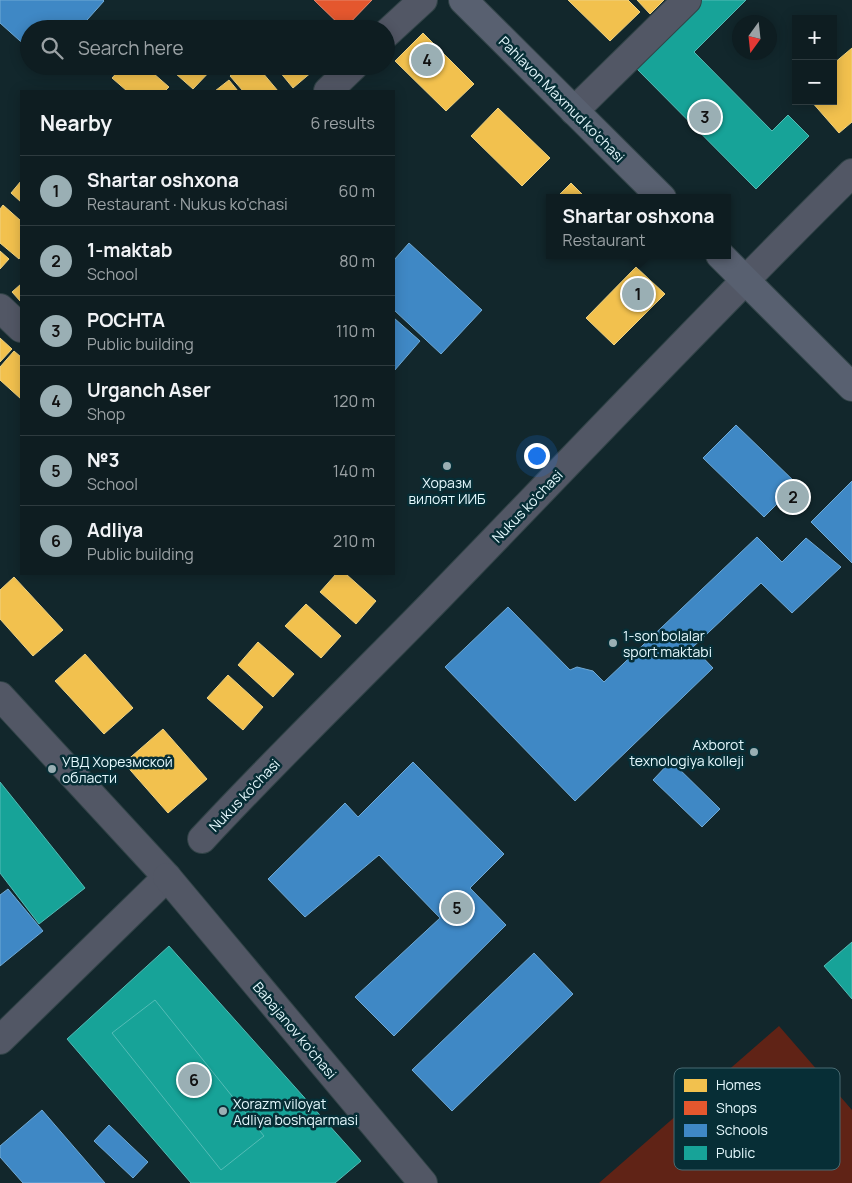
<!DOCTYPE html>
<meta charset="utf-8">
<style>
body{margin:0;font-family:Manrope,sans-serif;background:#1c2a2e;color:#f1f3f6}
.controls{position:absolute;right:15px;top:15px;display:grid;overflow:hidden;border-radius:0px;box-shadow:0 2px 12px #0003}
.controls button{width:45px;height:45px;display:grid;place-items:center;padding:0;border:0;border-bottom:1px solid #2e3b3f;background:#0e1d21;color:#f1f3f6;font:25px sans-serif}
.compass{position:absolute;left:732px;top:15px;width:45px;height:45px;border-radius:50%;background:#0e1d21;box-shadow:0 2px 12px #0003;rotate:195deg}
.you{position:absolute;left:536px;top:455px;width:18px;height:18px;margin:-12px;border:4px solid #fff;border-radius:50%;background:#1a73e8;box-shadow:0 0 0 8px #1a73e833}
.badge{display:grid;place-items:center;width:32px;height:32px;border-radius:50%;background:#9aafb4;color:#111;font-size:16px;font-weight:700}
.pin{position:absolute;translate:-50% -50%;border:2px solid #fff;box-shadow:0 1px 5px #0006}
.popup{position:absolute;left:546px;top:194px;width:185px;height:65px;box-sizing:border-box;display:grid;place-content:center;border-radius:0px;background:#0e1d21;filter:drop-shadow(0 1px 4px #0005);font-size:16px;white-space:nowrap;color:#9ba2a5}
.popup b{font-size:19px;color:#f1f3f6}
.popup::after{content:'';position:absolute;left:50%;top:100%;margin-left:-10px;border:10px solid transparent;border-top-color:#0e1d21}
.list{margin:0;padding:0;list-style:none}
h2{display:flex;justify-content:space-between;align-items:center;height:65px;margin:0;padding:0 20px;font-size:21px}
h2 small{font-size:16px;font-weight:400;color:#9ba2a5}
.list li{display:grid;grid-template-columns:32px 1fr auto;gap:15px;align-items:center;box-sizing:border-box;height:70px;padding:0 20px;border-top:1px solid #2e3b3f}
.list b{display:block;font-size:19px;white-space:nowrap}
.list p{margin:0;font-size:16px;white-space:nowrap;color:#9ba2a5}
.list em{font-size:16px;font-style:normal;color:#9ba2a5}
.icon{flex:none;width:28px;height:28px;fill:none;stroke:currentColor;stroke-width:2;stroke-linecap:round;stroke-linejoin:round}
.map{position:relative;flex:none;width:852px;height:1183px;overflow:hidden}
.search{position:absolute;background:#0e1d21;box-shadow:0 2px 12px #0003;left:20px;top:20px;width:375px;height:55px;display:flex;align-items:center;gap:12px;box-sizing:border-box;padding:0 18px;border-radius:28px;color:#9ba2a5;font-size:19px}
.panel{position:absolute;background:#0e1d21;box-shadow:0 2px 12px #0003;left:20px;top:90px;width:375px;height:485px;border-radius:0px}
.map>svg:first-child{display:block}
</style>
<div class="map">
<svg width="852" height="1183" viewBox="0 0 852 1183">
<rect width="100%" height="100%" fill="#12272c"/>
<polygon fill="#602316" points="779,1026 852,1110 852,1183 599,1183"/>
<g fill="#f2c14e" stroke="#eed282">
<polygon points="568,0 628,0 640,12 610,41"/>
<polygon points="637,0 664,0 650,14"/>
<polygon points="423,33 474,84 446,111 395,61"/>
<polygon points="852,48 852,122 839,133 811,101 833,101 833,64"/>
<polygon points="123,66 145,66 169,87 165,91 127,91 112,78"/>
<polygon points="167,66 213,66 214,67 193,89"/>
<polygon points="241,66 257,66 278,91 243,91 230,76"/>
<polygon points="275,66 309,66 313,71 293,88"/>
<polygon points="229,80 238,91 215,91"/>
<polygon points="498,108 550,158 522,186 471,136"/>
<polygon points="21,181 21,202 11,193"/>
<polygon points="571,183 586,198 556,198"/>
<polygon points="3,205 21,221 21,256 19,259 0,243 0,209"/>
<polygon points="0,251 9,259 0,269"/>
<polygon points="636,267 665,294 614,345 586,318"/>
<polygon points="21,284 21,302 12,292"/>
<polygon points="0,338 12,349 0,362"/>
<polygon points="14,351 21,357 21,399 0,380 0,367"/>
<polygon points="336,574 346,574 376,601 356,624 320,592"/>
<polygon points="14,577 63,630 33,656 0,619 0,590"/>
<polygon points="306,604 341,636 321,658 285,626"/>
<polygon points="258,642 294,674 273,697 238,665"/>
<polygon points="85,654 133,708 104,734 55,681"/>
<polygon points="228,675 263,707 243,730 207,698"/>
<polygon points="163,729 207,779 168,813 124,763"/>
</g>
<polygon fill="#e4572e" stroke="#e4876c" points="314,0 372,0 344,29"/>
<g fill="#3f88c5" stroke="#70aad6">
<polygon points="0,0 103,0 104,1 79,29 29,29 29,49 0,23"/>
<polygon points="409,243 482,310 441,354 394,310 394,260"/>
<polygon points="394,318 420,341 394,371"/>
<polygon points="736,425 797,484 764,517 703,458"/>
<polygon points="852,481 852,563 811,522"/>
<polygon points="757,537 782,562 806,538 841,567 792,613 761,583 693,647 713,668 575,801 445,667 508,607 570,670 577,667 593,671 604,682"/>
<polygon points="671,761 720,809 702,827 653,780"/>
<polygon points="413,762 504,854 470,888 506,925 394,1036 355,997 440,918 379,855 305,917 268,879 345,803 358,817"/>
<polygon points="8,889 43,931 0,966 0,895"/>
<polygon points="534,953 573,994 452,1111 412,1070"/>
<polygon points="42,1110 105,1183 23,1183 0,1157 0,1146"/>
<polygon points="109,1125 148,1162 133,1178 94,1141"/>
</g>
<g fill="#17a398" stroke="#54bcb6">
<polygon points="701,0 746,0 694,52 772,131 788,115 809,136 756,189 634,66"/>
<polygon points="0,782 85,888 39,924 0,873"/>
<polygon points="852,942 852,999 824,966"/>
<polygon points="169,946 361,1161 335,1183 191,1183 67,1039"/>
<polygon points="155,1000 264,1136 221,1170 112,1033"/>
</g>
<g fill="none" stroke-linecap="round" stroke-linejoin="round">
<defs>
<g id="minor">
<polyline points="386,34 423,0"/>
<polyline points="328,91 354,66"/>
<polyline points="574,111 687,0"/>
<polyline points="0,308 21,328"/>
<polyline points="0,696 167,877 0,1040"/>
<path d="M202,839C276,759 355,683 431,605C571,461 709,314 852,173"/>
<polyline points="167,877 423,1183"/>
</g>
<g id="major">
<polyline points="463,0 662,198"/>
<polyline points="720,255 852,387"/>
</g>
</defs>
<use href="#minor" stroke="#314347" stroke-width="30"/>
<use href="#major" stroke="#314347" stroke-width="30"/>
<use href="#minor" stroke="#525765" stroke-width="28"/>
<use href="#major" stroke="#586070" stroke-width="28"/>
</g>
<g fill="#9aafb4" stroke="#072e36" stroke-width="2">
<circle cx="447" cy="466" r="5"/>
<circle cx="613" cy="643" r="5"/>
<circle cx="754" cy="752" r="5"/>
<circle cx="52" cy="769" r="5"/>
<circle cx="223" cy="1111" r="5"/>
</g>
<g text-anchor="middle" dominant-baseline="central" stroke-width="5" stroke-linejoin="round" paint-order="stroke">
<g font-size="14" fill="#e4f8fd" stroke="#072e36">
<text transform="translate(562 99) rotate(45)">Pahlavon Maxmud ko'chasi</text>
<text transform="translate(527 506) rotate(-46)">Nukus ko'chasi</text>
<text transform="translate(244 795) rotate(-46)">Nukus ko'chasi</text>
<text transform="translate(295 1030) rotate(50)">Babajanov ko'chasi</text>
</g>
<g font-size="14" fill="#e4f8fd" stroke="#072e36" text-anchor="start">
<text x="447" y="482" text-anchor="middle">Хоразм<tspan x="447" dy="16">вилоят ИИБ</tspan></text>
<text x="623" y="635">1-son bolalar<tspan x="623" dy="16">sport maktabi</tspan></text>
<text x="744" y="744" text-anchor="end">Axborot<tspan x="744" dy="16">texnologiya kolleji</tspan></text>
<text x="62" y="761">УВД Хорезмской<tspan x="62" dy="16">области</tspan></text>
<text x="233" y="1103">Xorazm viloyat<tspan x="233" dy="16">Adliya boshqarmasi</tspan></text>
</g>
</g>
<rect x="674" y="1068" width="166" height="102" rx="8" fill="#072e36" stroke="#496b72" stroke-width="1"/>
<rect x="684" y="1079" width="23" height="13" fill="#f2c14e"/>
<rect x="684" y="1101" width="23" height="14" fill="#e4572e"/>
<rect x="684" y="1124" width="23" height="13" fill="#3f88c5"/>
<rect x="684" y="1146" width="23" height="14" fill="#17a398"/>
<g font-size="14" fill="#e4f8fd">
<text x="716" y="1090">Homes</text>
<text x="716" y="1113">Shops</text>
<text x="716" y="1135">Schools</text>
<text x="716" y="1158">Public</text>
</g>
</svg>
<div class="controls">
<button>+</button>
<button>−</button>
</div>
<svg class="compass" viewBox="-18 -18 36 36"><path d="M0-13l5 13h-10z" fill="#e53935"/><path d="M0 13l5-13h-10z" fill="#9ba2a5"/></svg>
<div class="you"></div>
<div class="pin badge" style="left:638px;top:294px">1</div>
<div class="popup"><b>Shartar oshxona</b>Restaurant</div>
<div class="pin badge" style="left:793px;top:497px">2</div>
<div class="pin badge" style="left:705px;top:117px">3</div>
<div class="pin badge" style="left:427px;top:60px">4</div>
<div class="pin badge" style="left:457px;top:908px">5</div>
<div class="pin badge" style="left:194px;top:1080px">6</div>
<div class="search"><svg class="icon" aria-label="search" viewBox="0 0 24 24"><circle cx="10" cy="10" r="6"/><path d="M15 15l6 6"/></svg>Search here</div>
<section class="panel">
<h2>Nearby<small>6 results</small></h2>
<ul class="list">
<li><span class="badge">1</span><div><b>Shartar oshxona</b><p>Restaurant · Nukus ko'chasi</p></div><em>60 m</em></li>
<li><span class="badge">2</span><div><b>1-maktab</b><p>School</p></div><em>80 m</em></li>
<li><span class="badge">3</span><div><b>POCHTA</b><p>Public building</p></div><em>110 m</em></li>
<li><span class="badge">4</span><div><b>Urganch Aser</b><p>Shop</p></div><em>120 m</em></li>
<li><span class="badge">5</span><div><b>№3</b><p>School</p></div><em>140 m</em></li>
<li><span class="badge">6</span><div><b>Adliya</b><p>Public building</p></div><em>210 m</em></li>
</ul>
</section>
</div>
